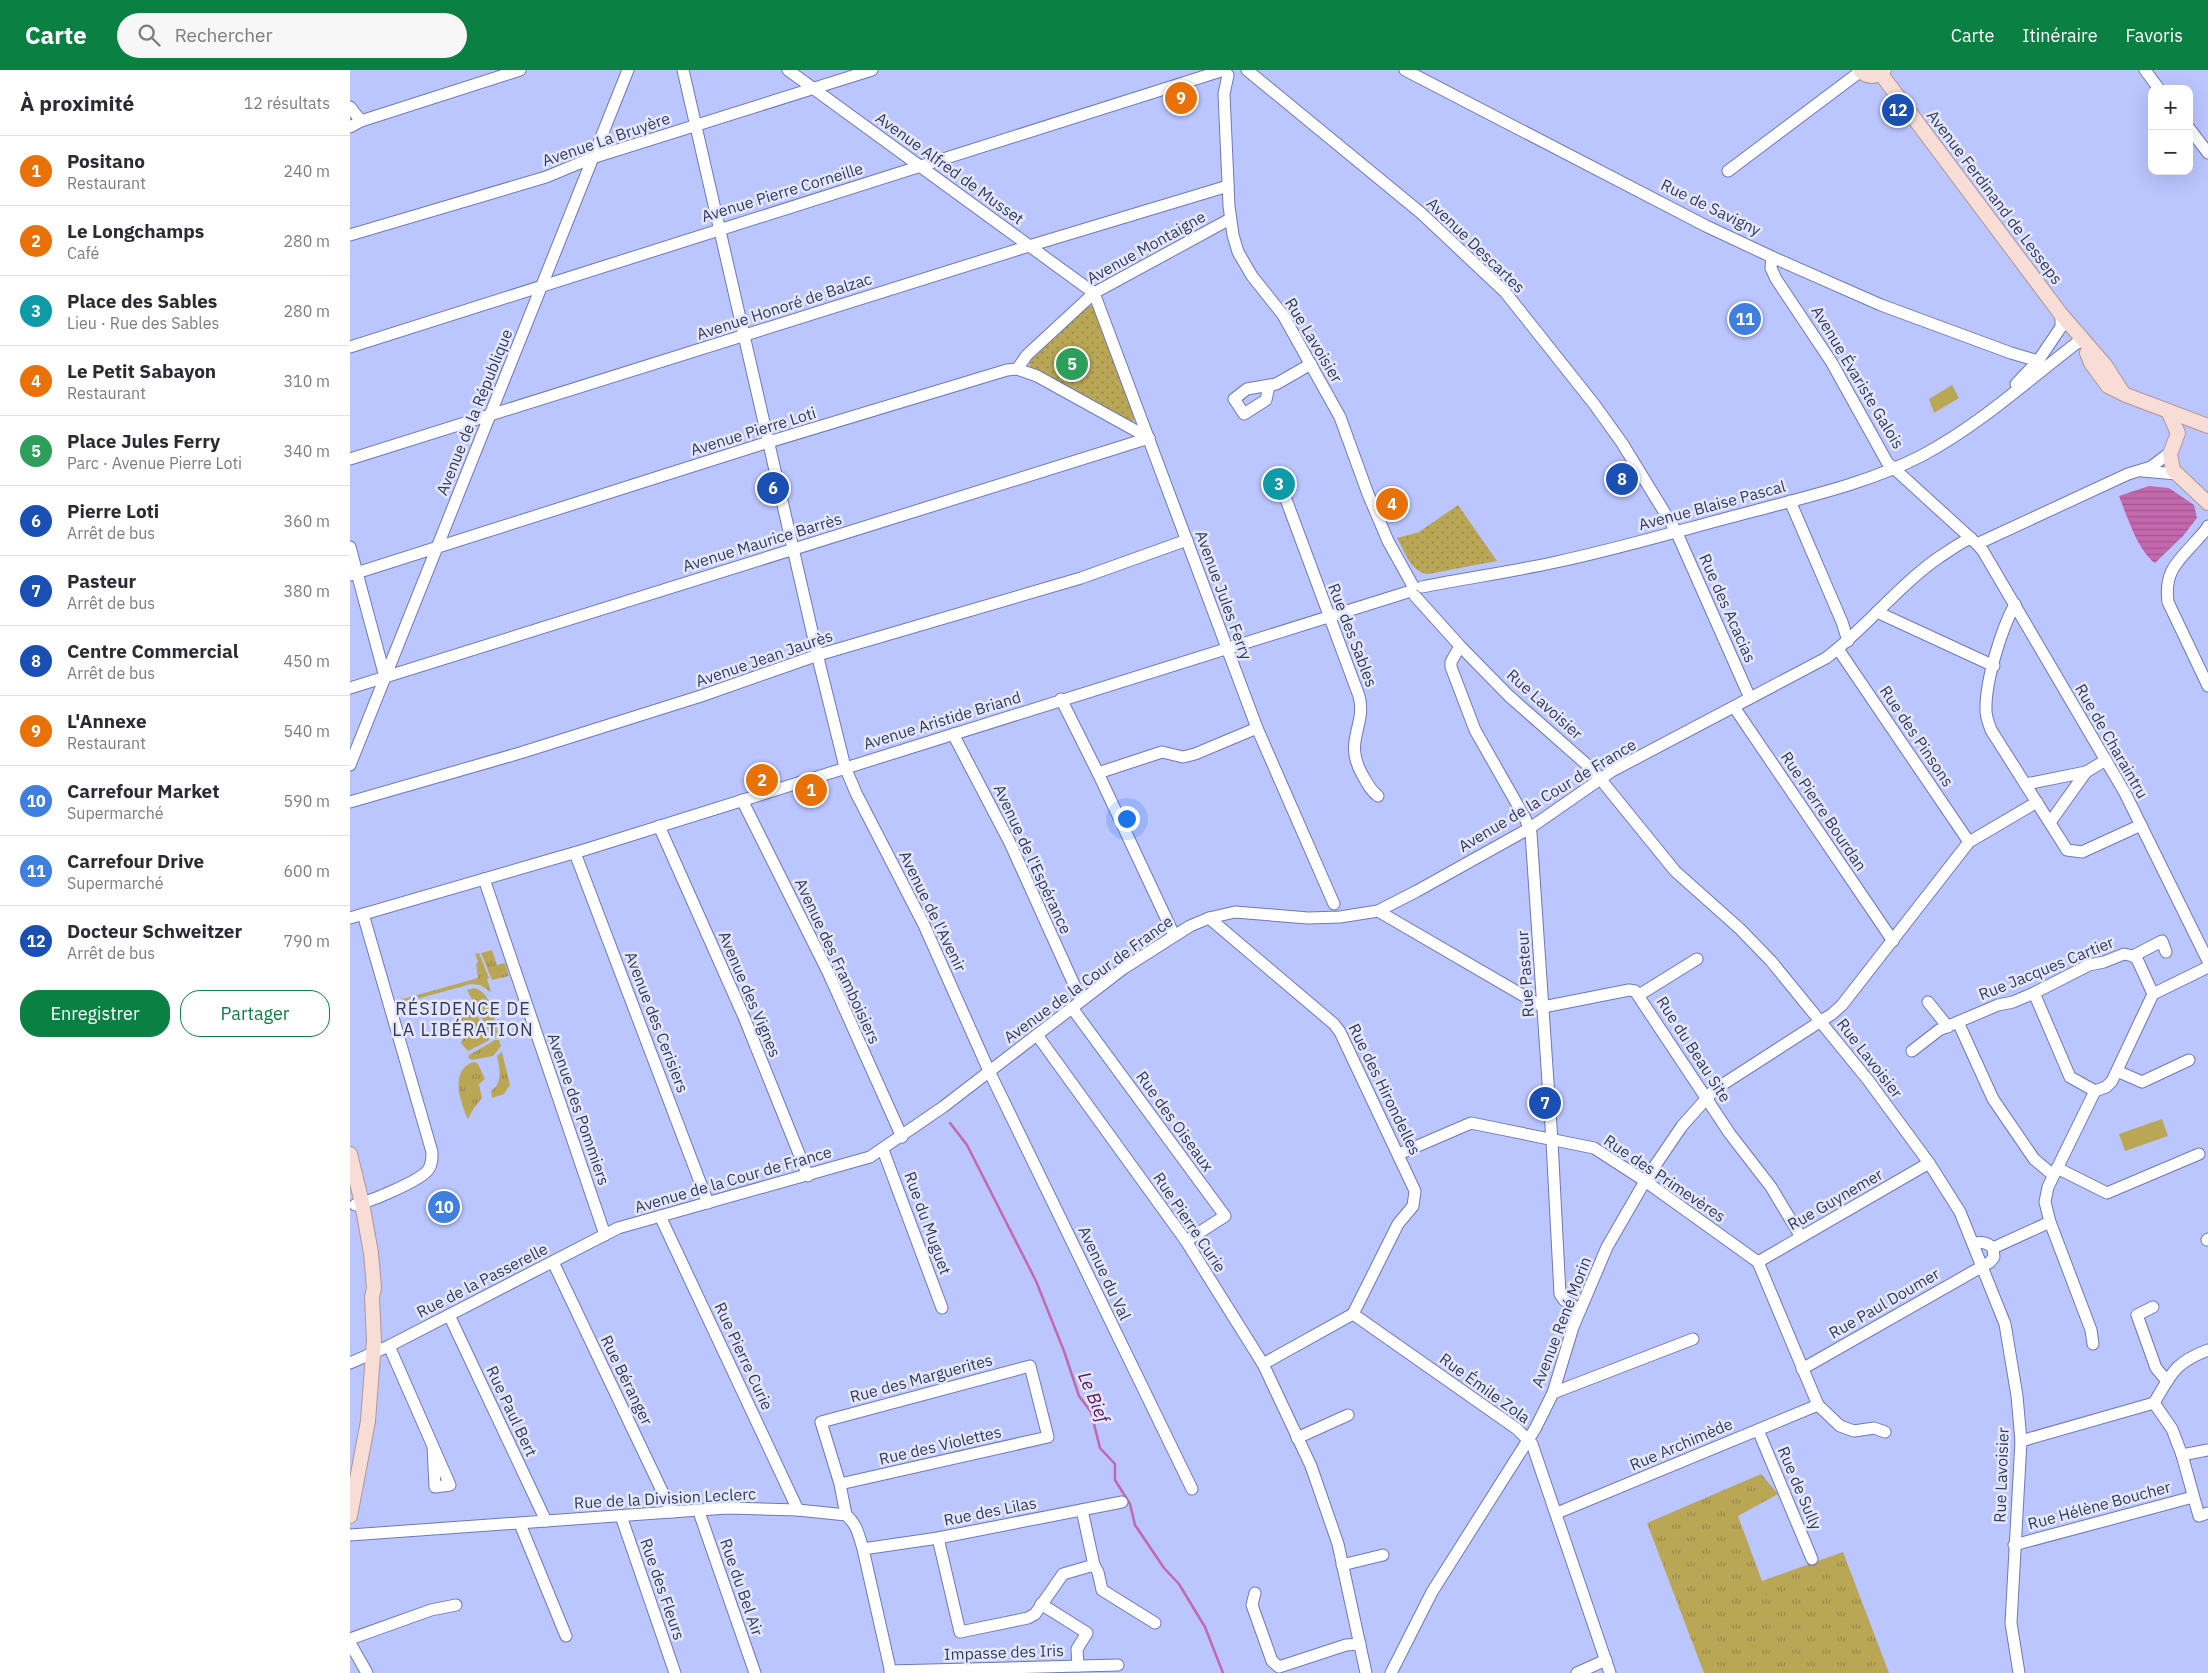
<!DOCTYPE html>
<html lang="fr">
<meta charset="utf-8">
<style>
body{margin:0;font-family:"IBM Plex Sans",sans-serif;background:#f7f7f7;color:#2b2b33}
.controls{position:absolute;right:15px;top:15px;display:grid;overflow:hidden;border-radius:10px;box-shadow:0 5px 20px #0002}
.controls button{width:45px;height:45px;display:grid;place-items:center;padding:0;border:0;border-bottom:1px solid #e1e1e2;background:#fff;color:#2b2b33;font:25px sans-serif}
.you{position:absolute;left:776px;top:748px;width:18px;height:18px;margin:-12px;border:4px solid #fff;border-radius:50%;background:#1a73e8;box-shadow:0 0 0 8px #1a73e833}
.badge{display:grid;place-items:center;width:32px;height:32px;border-radius:50%;background:#0b8043;color:#fff;font-size:16px;font-weight:700}
.pin{position:absolute;translate:-50% -50%;border:2px solid #fff;box-shadow:0 1px 5px #0006}
.list{margin:0;padding:0;list-style:none}
h2{display:flex;justify-content:space-between;align-items:center;height:65px;margin:0;padding:0 20px;font-size:21px}
h2 small{font-size:16px;font-weight:400;color:#7c7c81}
.list li{display:grid;grid-template-columns:32px 1fr auto;gap:15px;align-items:center;box-sizing:border-box;height:70px;padding:0 20px;border-top:1px solid #e1e1e2}
.list b{display:block;font-size:19px;white-space:nowrap}
.list p{margin:0;font-size:16px;white-space:nowrap;color:#7c7c81}
.list em{font-size:16px;font-style:normal;color:#7c7c81}
.actions{display:flex;gap:10px;padding:15px 20px}
.actions a{flex:1;padding:11px 0;border:1px solid #0b8043;border-radius:20px;text-align:center;font-size:18px;color:#0b8043}
.actions .main{background:#0b8043;color:#fff}
.icon{flex:none;width:28px;height:28px;fill:none;stroke:currentColor;stroke-width:2;stroke-linecap:round;stroke-linejoin:round}
.map{position:relative;flex:none;width:1858px;height:1603px;overflow:hidden}
header{display:flex;align-items:center;gap:30px;box-sizing:border-box;height:70px;padding:0 25px;background:#0b8043;color:#fff}
header strong{font-size:24px}
nav{display:flex;gap:28px;margin-inline-start:auto;font-size:18px}
.search{width:350px;height:45px;background:#f7f7f7;display:flex;align-items:center;gap:12px;box-sizing:border-box;padding:0 18px;border-radius:28px;color:#7c7c81;font-size:19px}
main{display:flex}
aside{flex:1;background:#fff}
.map>svg:first-child{display:block}
</style>
<header>
<strong>Carte</strong>
<div class="search"><svg class="icon" aria-label="search" viewBox="0 0 24 24"><circle cx="10" cy="10" r="6"/><path d="M15 15l6 6"/></svg>Rechercher</div>
<nav><a>Carte</a><a>Itinéraire</a><a>Favoris</a></nav>
</header>
<main>
<aside>
<h2>À proximité<small>12 résultats</small></h2>
<ul class="list">
<li><span class="badge" style="background:#e8710a">1</span><div><b>Positano</b><p>Restaurant</p></div><em>240 m</em></li>
<li><span class="badge" style="background:#e8710a">2</span><div><b>Le Longchamps</b><p>Café</p></div><em>280 m</em></li>
<li><span class="badge" style="background:#0f9aa8">3</span><div><b>Place des Sables</b><p>Lieu · Rue des Sables</p></div><em>280 m</em></li>
<li><span class="badge" style="background:#e8710a">4</span><div><b>Le Petit Sabayon</b><p>Restaurant</p></div><em>310 m</em></li>
<li><span class="badge" style="background:#2e9e5b">5</span><div><b>Place Jules Ferry</b><p>Parc · Avenue Pierre Loti</p></div><em>340 m</em></li>
<li><span class="badge" style="background:#1a4fb4">6</span><div><b>Pierre Loti</b><p>Arrêt de bus</p></div><em>360 m</em></li>
<li><span class="badge" style="background:#1a4fb4">7</span><div><b>Pasteur</b><p>Arrêt de bus</p></div><em>380 m</em></li>
<li><span class="badge" style="background:#1a4fb4">8</span><div><b>Centre Commercial</b><p>Arrêt de bus</p></div><em>450 m</em></li>
<li><span class="badge" style="background:#e8710a">9</span><div><b>L'Annexe</b><p>Restaurant</p></div><em>540 m</em></li>
<li><span class="badge" style="background:#3f7fe0">10</span><div><b>Carrefour Market</b><p>Supermarché</p></div><em>590 m</em></li>
<li><span class="badge" style="background:#3f7fe0">11</span><div><b>Carrefour Drive</b><p>Supermarché</p></div><em>600 m</em></li>
<li><span class="badge" style="background:#1a4fb4">12</span><div><b>Docteur Schweitzer</b><p>Arrêt de bus</p></div><em>790 m</em></li>
</ul>
<div class="actions"><a class="main">Enregistrer</a><a>Partager</a></div>
</aside>
<div class="map">
<svg width="1858" height="1603" viewBox="0 0 1858 1603">
<defs>
<pattern id="grass-tufts" width="24" height="20" patternUnits="userSpaceOnUse" patternTransform="scale(1.25)"><rect width="24" height="20" fill="#b9a756"/><path d="M3 7l-1-3M5 7V3M7 7l1-3M15 17l-1-3M17 17v-4M19 17l1-3" fill="none" stroke="#97894a"/></pattern>
<pattern id="park-dots" width="8" height="8" patternUnits="userSpaceOnUse" patternTransform="scale(1.25)"><rect width="8" height="8" fill="#b9a756"/><path d="M2 2h.1M6 6h.1" fill="none" stroke="#97894a" stroke-width="1.8" stroke-linecap="round"/></pattern>
<pattern id="water-rules" width="6" height="5" patternUnits="userSpaceOnUse" patternTransform="scale(1.25)"><rect width="6" height="5" fill="#c368ad"/><path d="M0 2.5h6" fill="none" stroke="#9f5790"/></pattern>
</defs>
<rect width="100%" height="100%" fill="#bbc5fe"/>
<g fill="url(#grass-tufts)">
<polygon points="142,880 147,895 155,893 159,906 142,910 131,883"/>
<polygon points="129,883 139,908 137,909 141,922 130,915 121,914 52,933 51,927 53,929 128,908 126,894 128,892 125,884"/>
<path d="M124,918C142,922 144,949 148,965L145,968L141,966L117,920Z"/>
<polygon points="120,932 139,968 138,971 118,981 111,973 115,965 105,943"/>
<polygon points="145,970 149,970 151,976 143,986 122,990 118,988 119,985"/>
<path d="M152,982L160,1015L154,1024L142,1028L141,1021C153,1013 150,999 147,986Z"/>
<path d="M124,992L128,994L135,1009L129,1014L132,1028L124,1038L118,1049C110,1032 99,999 124,992Z"/>
<polygon points="1411,1404 1428,1424 1388,1446 1412,1511 1493,1482 1539,1603 1354,1603 1297,1453"/>
</g>
<g fill="url(#park-dots)">
<polygon points="739,235 743,236 785,349 782,352 680,297 679,292 681,288"/>
<path d="M1108,435L1147,491L1078,504C1061,502 1055,482 1047,468L1069,462Z"/>
</g>
<g fill="#b9a756">
<polygon points="1602,315 1609,328 1584,343 1579,329"/>
<polygon points="1812,1049 1818,1066 1775,1081 1769,1064"/>
</g>
<path fill="url(#water-rules)" d="M1799,416L1819,418L1844,435L1847,448L1833,466L1805,493C1788,481 1777,446 1769,426Z"/>
<g fill="none" stroke-linecap="round" stroke-linejoin="round">
<polyline stroke="#c368ad" stroke-width="2.5" points="600,1053 617,1075 686,1211 714,1281 729,1326 741,1342 750,1378 765,1394 765,1410 780,1434 785,1455 814,1498 829,1514 855,1557 873,1603"/>
<defs>
<g id="minor">
<polyline points="333,0 470,596 495,697 506,723 574,855 639,1001 842,1419"/>
<polyline points="438,0 744,223 907,658 984,834"/>
<polyline points="897,0 1071,143 1155,222 1244,334 1272,373 1326,461 1400,628"/>
<polyline points="1055,0 1356,156 1422,187 1531,235 1661,283 1688,291 1691,301"/>
<polyline points="1795,0 1809,19"/>
<polyline points="878,5 874,24 879,136 883,165 888,182 902,206 933,245 990,347 1018,424 1038,471 1063,516"/>
<polyline points="0,37 11,51"/>
<polyline points="0,57 11,51 170,0"/>
<polyline points="1839,58 1858,83"/>
<polyline points="1378,101 1511,1"/>
<polyline points="0,165 196,107 242,88 522,0"/>
<polyline points="1422,187 1421,198 1426,209 1482,293 1537,392 1627,474 1633,481 1775,723 1858,891"/>
<polyline points="0,277 874,0"/>
<polyline points="667,299 677,285 744,223 880,149"/>
<polyline points="1666,314 1688,291 1711,257 1711,244"/>
<polyline points="919,316 916,330 894,344 884,329 897,319 926,314 961,294"/>
<polyline points="0,389 679,176 878,116"/>
<polyline points="1792,401 1827,404"/>
<path d="M929,415L934,424L1009,626C1017,655 993,671 1012,704C1017,713 1020,720 1028,726"/>
<polyline points="1440,431 1492,552 1498,571"/>
<path d="M1858,456C1856,461 1850,466 1846,471C1827,492 1814,502 1818,532L1858,616"/>
<polyline points="1627,474 1778,404 1801,397 1822,381"/>
<polyline points="0,477 35,607"/>
<polyline points="0,505 409,375 657,300 667,299 687,306 799,368"/>
<path d="M1072,517C1116,508 1161,502 1206,492C1272,478 1338,458 1404,441C1460,426 1521,412 1573,385C1631,354 1679,309 1732,269"/>
<polyline points="1065,526 1110,576 1159,626 1243,700 1325,801 1390,859 1421,891 1518,1010 1579,1093 1610,1142 1655,1254 1667,1326 1671,1371 1661,1553 1669,1603"/>
<path d="M1665,534C1651,560 1635,612 1636,641C1636,647 1639,654 1641,660L1717,780L1732,782L1791,755"/>
<polyline points="1527,542 1644,596"/>
<polyline points="1110,576 1101,592 1101,597 1125,660 1175,748 1181,763 1202,1071 1210,1224 1214,1230 1230,1240"/>
<polyline points="1488,579 1619,772"/>
<polyline points="0,618 799,368"/>
<polyline points="711,629 748,703 824,865"/>
<polyline points="1384,637 1543,871"/>
<polyline points="603,664 660,773 731,930"/>
<polyline points="0,695 278,0"/>
<polyline points="748,703 812,682 833,687 845,684 907,658"/>
<polyline points="1676,714 1736,702 1756,690"/>
<polyline points="392,730 478,902 552,1067"/>
<polyline points="0,732 170,683 351,626 468,585 731,508 837,470"/>
<polyline points="1701,751 1736,702"/>
<polyline points="309,756 394,947 458,1106"/>
<polyline points="225,783 358,1133"/>
<polyline points="134,809 255,1165"/>
<polyline points="1028,841 1193,937 1279,920 1285,921 1380,1064 1421,1117 1451,1167"/>
<polyline points="0,848 234,780 1061,521"/>
<polyline points="859,848 984,954 990,962 1065,1121 1063,1136 1048,1154 1003,1244"/>
<polyline points="1783,886 1812,871 1816,882"/>
<polyline points="1684,923 1720,1007 1745,1021"/>
<polyline points="1289,925 1347,889"/>
<polyline points="1578,932 1598,957"/>
<polyline points="722,938 875,1146 836,1171"/>
<polyline points="1608,952 1643,1029 1684,1089 1703,1105"/>
<polyline points="687,965 836,1171 913,1294 961,1396 988,1474 1016,1603"/>
<polyline points="1562,981 1589,960 1648,935 1663,932 1684,923 1739,895 1754,892 1774,884 1783,886 1787,889 1803,924"/>
<polyline points="1767,1001 1792,1012 1839,990"/>
<polyline points="533,1080 592,1238"/>
<polyline points="1049,1084 1121,1053 1244,1078 1295,1111 1408,1192 1468,1335 1490,1356 1504,1361 1524,1358 1535,1362"/>
<polyline points="1707,1098 1757,1123 1849,1084"/>
<path d="M5,1135C19,1132 70,1111 78,1100C82,1095 82,1089 82,1082L13,844"/>
<polyline points="310,1146 448,1440"/>
<polyline points="1700,1152 1741,1260 1743,1274"/>
<polyline points="1857,1170 1858,1169"/>
<polyline points="1643,1178 1700,1152 1695,1132 1698,1117 1745,1021 1756,1017 1762,1011 1803,924 1858,897"/>
<polyline points="203,1192 322,1442"/>
<polyline points="1408,1192 1579,1093"/>
<polyline points="1803,1237 1787,1245 1806,1298 1817,1311"/>
<polyline points="1003,1244 1167,1359 1182,1374 1260,1603"/>
<polyline points="99,1245 196,1451"/>
<polyline points="39,1276 100,1415 85,1417 83,1376"/>
<path d="M0,1293L39,1276L268,1158L520,1087L593,1037L774,898L840,856L859,848L885,842L958,848L990,847L1028,841L1067,821L1180,758L1262,701L1476,588C1516,558 1547,517 1588,488C1599,481 1609,473 1621,468"/>
<polyline points="913,1294 1003,1244"/>
<path d="M1452,1299L1640,1192L1644,1187L1643,1178C1637,1172 1632,1172 1623,1173"/>
<polyline points="1203,1323 1343,1269"/>
<polyline points="1804,1333 1822,1359 1832,1385 1849,1446 1858,1443"/>
<polyline points="1408,1360 1462,1489"/>
<polyline points="947,1368 998,1345"/>
<path d="M1671,1371L1804,1333C1822,1303 1824,1293 1858,1280"/>
<polyline points="1832,1385 1858,1380"/>
<polyline points="490,1414 698,1367 680,1296 471,1352 490,1414 496,1445"/>
<polyline points="349,1442 405,1603"/>
<polyline points="1207,1443 1468,1335"/>
<polyline points="271,1446 325,1603"/>
<polyline points="170,1454 216,1566"/>
<path d="M0,1465L377,1438L448,1440L496,1445C507,1454 509,1466 513,1479L541,1603"/>
<polyline points="588,1468 610,1562 678,1548 685,1544 713,1504 744,1495 732,1440"/>
<polyline points="1664,1475 1843,1427"/>
<polyline points="513,1479 588,1468 772,1432"/>
<polyline points="744,1495 748,1502 752,1520 805,1553"/>
<polyline points="992,1495 1033,1485"/>
<polyline points="905,1523 902,1535 922,1591 929,1597 996,1575 1010,1574"/>
<polyline points="691,1534 737,1563 727,1579 728,1596"/>
<polyline points="0,1569 81,1540 106,1535"/>
<polyline points="0,1573 17,1603"/>
<polyline points="540,1601 768,1595"/>
<polyline points="1041,1603 1082,1522 1185,1359 1203,1323 1223,1257 1257,1177 1298,1106 1332,1056 1364,1020 1482,944 1492,935 1619,772 1687,732"/>
<polyline points="1227,1603 1256,1590"/>
</g>
<g id="major">
<path d="M1510,0C1517,8 1527,8 1534,0"/>
<polyline points="1531,4 1710,243 1755,295 1773,323"/>
<polyline points="1737,283 1741,293 1758,316 1776,325 1858,356"/>
<polyline points="1818,341 1828,363 1820,384 1823,400 1858,433"/>
<polyline points="0,1084 12,1133 21,1183 24,1218 22,1227 24,1271 18,1351 0,1446"/>
</g>
</defs>
<use href="#minor" stroke="#6f78ba" stroke-width="13"/>
<use href="#major" stroke="#b09697" stroke-width="16"/>
<use href="#minor" stroke="#fff" stroke-width="11"/>
<use href="#major" stroke="#f7ddd6" stroke-width="14"/>
</g>
<g text-anchor="middle" dominant-baseline="central" stroke-width="5" stroke-linejoin="round" paint-order="stroke">
<g font-size="16" fill="#363a57" stroke="#e4e8fe">
<text transform="translate(256 69) rotate(-19)">Avenue La Bruyère</text>
<text transform="translate(600 98) rotate(36)">Avenue Alfred de Musset</text>
<text transform="translate(432 122) rotate(-17)">Avenue Pierre Corneille</text>
<text transform="translate(1645 127) rotate(53)">Avenue Ferdinand de Lesseps</text>
<text transform="translate(1361 137) rotate(26)">Rue de Savigny</text>
<text transform="translate(1126 175) rotate(44)">Avenue Descartes</text>
<text transform="translate(796 177) rotate(-29)">Avenue Montaigne</text>
<text transform="translate(434 236) rotate(-18)">Avenue Honoré de Balzac</text>
<text transform="translate(964 270) rotate(59)">Rue Lavoisier</text>
<text transform="translate(1508 307) rotate(59)">Avenue Évariste Galois</text>
<text transform="translate(124 342) rotate(-68)">Avenue de la République</text>
<text transform="translate(403 361) rotate(-17)">Avenue Pierre Loti</text>
<text transform="translate(1362 435) rotate(-15)">Avenue Blaise Pascal</text>
<text transform="translate(412 472) rotate(-17)">Avenue Maurice Barrès</text>
<text transform="translate(874 525) rotate(70)">Avenue Jules Ferry</text>
<text transform="translate(1378 538) rotate(66)">Rue des Acacias</text>
<text transform="translate(1003 565) rotate(69)">Rue des Sables</text>
<text transform="translate(414 588) rotate(-19)">Avenue Jean Jaurès</text>
<text transform="translate(1195 634) rotate(42)">Rue Lavoisier</text>
<text transform="translate(592 650) rotate(-17)">Avenue Aristide Briand</text>
<text transform="translate(1567 666) rotate(56)">Rue des Pinsons</text>
<text transform="translate(1762 671) rotate(60)">Rue de Charaintru</text>
<text transform="translate(1197 725) rotate(-31)">Avenue de la Cour de France</text>
<text transform="translate(1474 741) rotate(56)">Rue Pierre Bourdan</text>
<text transform="translate(683 789) rotate(65)">Avenue de l'Espérance</text>
<text transform="translate(583 841) rotate(64)">Avenue de l'Avenir</text>
<text transform="translate(488 891) rotate(65)">Avenue des Framboisiers</text>
<text transform="translate(1696 898) rotate(-22)">Rue Jacques Cartier</text>
<text transform="translate(1175 904) rotate(-94)">Rue Pasteur</text>
<text transform="translate(738 909) rotate(-36)">Avenue de la Cour de France</text>
<text transform="translate(400 924) rotate(67)">Avenue des Vignes</text>
<text transform="translate(307 952) rotate(69)">Avenue des Cerisiers</text>
<text transform="translate(1344 979) rotate(57)">Rue du Beau Site</text>
<text transform="translate(1520 988) rotate(52)">Rue Lavoisier</text>
<text transform="translate(1035 1019) rotate(64)">Rue des Hirondelles</text>
<text transform="translate(229 1039) rotate(71)">Avenue des Pommiers</text>
<text transform="translate(825 1051) rotate(54)">Rue des Oiseaux</text>
<text transform="translate(1315 1108) rotate(34)">Rue des Primevères</text>
<text transform="translate(383 1109) rotate(-16)">Avenue de la Cour de France</text>
<text transform="translate(1485 1129) rotate(-30)">Rue Guynemer</text>
<text transform="translate(840 1152) rotate(56)">Rue Pierre Curie</text>
<text transform="translate(578 1153) rotate(70)">Rue du Muguet</text>
<text transform="translate(755 1203) rotate(65)">Avenue du Val</text>
<text transform="translate(132 1210) rotate(-27)">Rue de la Passerelle</text>
<text transform="translate(1534 1233) rotate(-30)">Rue Paul Doumer</text>
<text transform="translate(1211 1252) rotate(-69)">Avenue René Morin</text>
<text transform="translate(394 1286) rotate(65)">Rue Pierre Curie</text>
<text transform="translate(571 1308) rotate(-15)">Rue des Marguerites</text>
<text transform="translate(277 1310) rotate(64)">Rue Béranger</text>
<text transform="translate(1135 1318) rotate(36)">Rue Émile Zola</text>
<text transform="translate(162 1341) rotate(65)">Rue Paul Bert</text>
<text transform="translate(1331 1374) rotate(-23)">Rue Archimède</text>
<text transform="translate(590 1375) rotate(-13)">Rue des Violettes</text>
<text transform="translate(1651 1405) rotate(-88)">Rue Lavoisier</text>
<text transform="translate(1450 1418) rotate(67)">Rue de Sully</text>
<text transform="translate(315 1428) rotate(-3)">Rue de la Division Leclerc</text>
<text transform="translate(1749 1435) rotate(-15)">Rue Hélène Boucher</text>
<text transform="translate(640 1441) rotate(-11)">Rue des Lilas</text>
<text transform="translate(392 1517) rotate(71)">Rue du Bel Air</text>
<text transform="translate(313 1519) rotate(71)">Rue des Fleurs</text>
<text transform="translate(654 1582) rotate(-2)">Impasse des Iris</text>
</g>
<g font-size="18" letter-spacing="1" fill="#363a57" stroke="#e4e8fe">
<text x="113" y="938">RÉSIDENCE DE<tspan x="113" dy="21">LA LIBÉRATION</tspan></text>
</g>
<g font-size="18" font-style="italic" fill="#630f54" stroke="#e4e8fe">
<text transform="translate(744 1327) rotate(67)">Le Bief</text>
</g>
</g>
</svg>
<div class="controls">
<button>+</button>
<button>−</button>
</div>
<div class="you"></div>
<div class="pin badge" style="left:461px;top:720px;background:#e8710a">1</div>
<div class="pin badge" style="left:412px;top:710px;background:#e8710a">2</div>
<div class="pin badge" style="left:929px;top:414px;background:#0f9aa8">3</div>
<div class="pin badge" style="left:1042px;top:434px;background:#e8710a">4</div>
<div class="pin badge" style="left:722px;top:294px;background:#2e9e5b">5</div>
<div class="pin badge" style="left:423px;top:418px;background:#1a4fb4">6</div>
<div class="pin badge" style="left:1195px;top:1033px;background:#1a4fb4">7</div>
<div class="pin badge" style="left:1272px;top:409px;background:#1a4fb4">8</div>
<div class="pin badge" style="left:831px;top:28px;background:#e8710a">9</div>
<div class="pin badge" style="left:94px;top:1137px;background:#3f7fe0">10</div>
<div class="pin badge" style="left:1395px;top:249px;background:#3f7fe0">11</div>
<div class="pin badge" style="left:1548px;top:40px;background:#1a4fb4">12</div>
</div>
</main>
